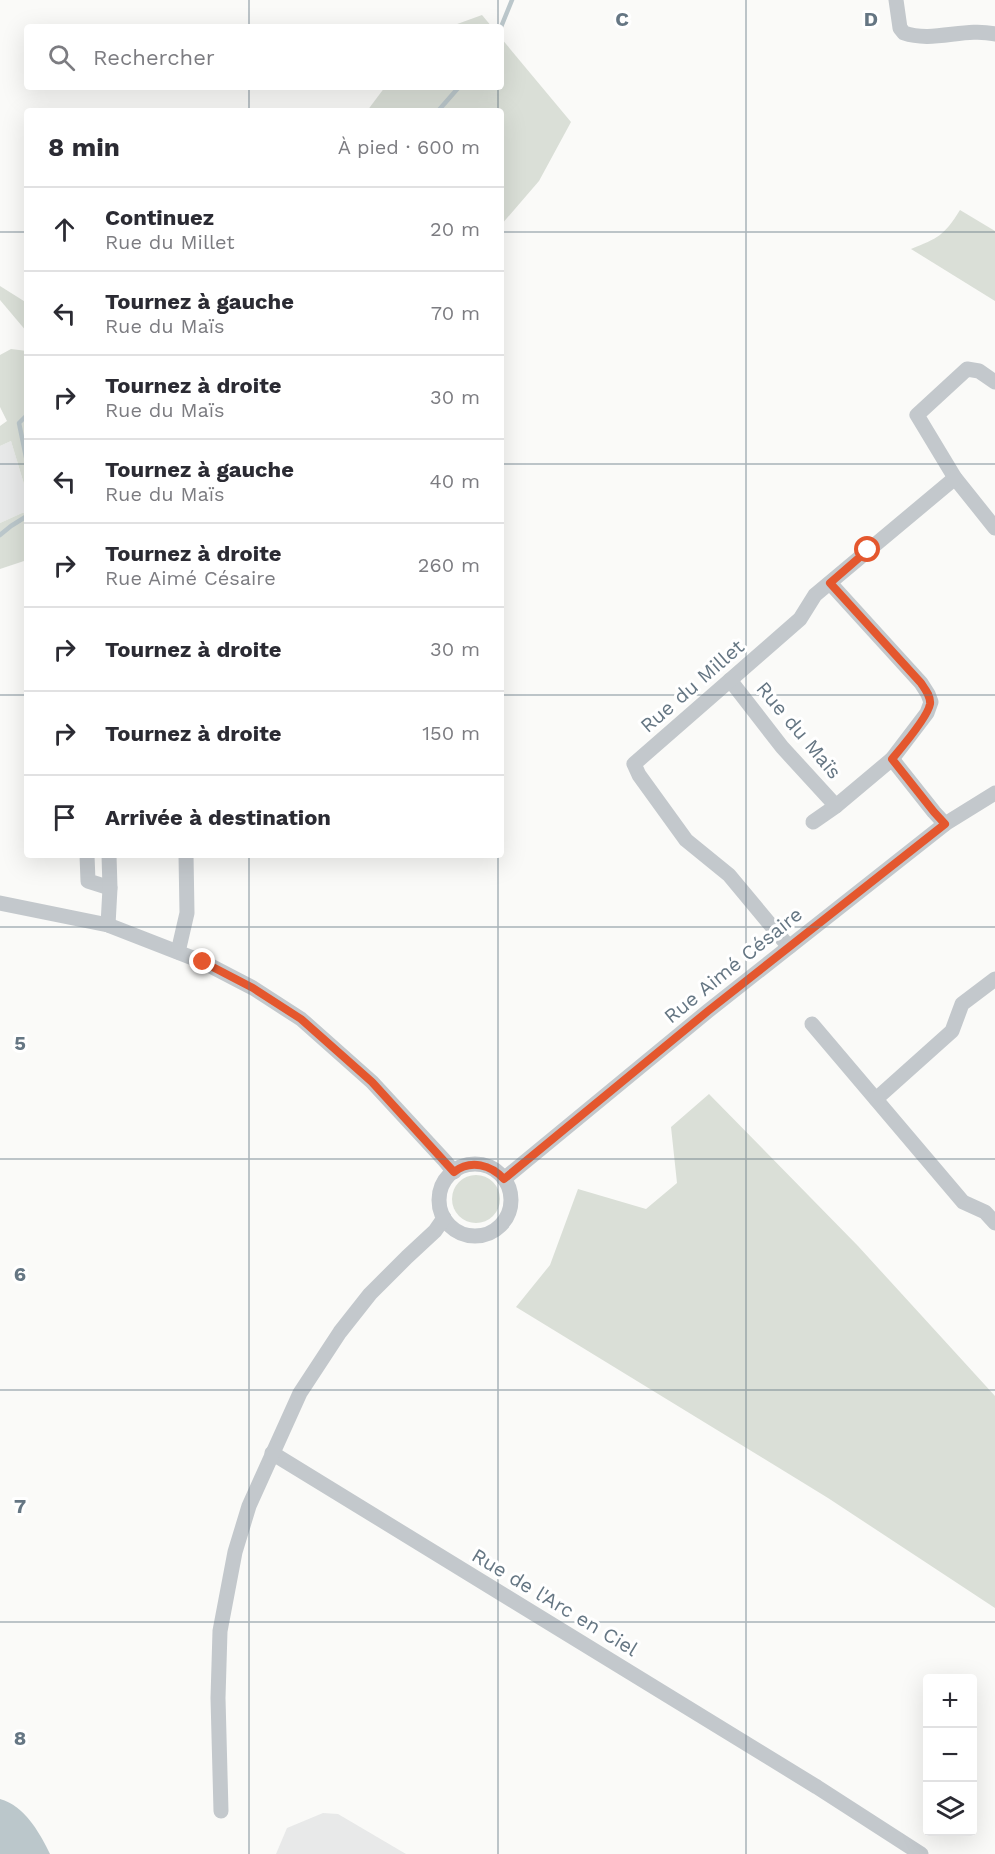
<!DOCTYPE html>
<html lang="fr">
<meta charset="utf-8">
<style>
body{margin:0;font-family:"Work Sans",sans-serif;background:#f7f7f7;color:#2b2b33}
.controls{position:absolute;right:18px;bottom:18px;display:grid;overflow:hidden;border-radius:6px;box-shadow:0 6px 24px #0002}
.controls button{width:54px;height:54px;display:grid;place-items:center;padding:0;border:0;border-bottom:2px solid #e1e1e2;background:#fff;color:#2b2b33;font:30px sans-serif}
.stop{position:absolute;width:18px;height:18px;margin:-14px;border:4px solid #e4572e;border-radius:50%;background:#fff}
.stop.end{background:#e4572e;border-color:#fff;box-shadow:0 2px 6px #0008}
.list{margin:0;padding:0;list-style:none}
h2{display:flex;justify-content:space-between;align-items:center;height:78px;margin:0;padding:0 24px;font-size:26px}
h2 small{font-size:20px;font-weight:400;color:#7c7c81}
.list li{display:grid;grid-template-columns:39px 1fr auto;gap:18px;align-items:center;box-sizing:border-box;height:84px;padding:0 24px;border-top:2px solid #e1e1e2}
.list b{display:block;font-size:22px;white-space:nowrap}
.list p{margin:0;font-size:20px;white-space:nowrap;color:#7c7c81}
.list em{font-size:20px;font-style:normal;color:#7c7c81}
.icon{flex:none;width:33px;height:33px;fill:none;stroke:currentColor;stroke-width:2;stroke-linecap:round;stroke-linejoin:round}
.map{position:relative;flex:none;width:995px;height:1854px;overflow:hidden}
.search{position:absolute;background:#fff;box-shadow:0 6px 24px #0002;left:24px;top:24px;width:480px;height:66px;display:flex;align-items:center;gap:15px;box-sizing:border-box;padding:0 21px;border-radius:6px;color:#7c7c81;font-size:22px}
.panel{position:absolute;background:#fff;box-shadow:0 6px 24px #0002;left:24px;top:108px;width:480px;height:750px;border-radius:6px}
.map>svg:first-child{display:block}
</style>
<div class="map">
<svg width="995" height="1854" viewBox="0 0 995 1854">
<rect width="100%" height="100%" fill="#fafaf8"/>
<g fill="#e8e9e9">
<polygon points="11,441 27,494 27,513 22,513 0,523 0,446"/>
<polygon points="323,1813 338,1814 406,1854 276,1854 287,1828"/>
</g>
<g fill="#dadfd7">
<polygon points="482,15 492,27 449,27"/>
<polygon points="501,38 571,122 539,181 501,225 501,111 367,111 385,87 501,87"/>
<path d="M960,210L995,231V301L911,249C938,238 944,236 960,210Z"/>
<polygon points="0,286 27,303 27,332 0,300"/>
<polygon points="11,349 27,351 27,494 11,441 0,446 0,426 7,421 0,407 0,355"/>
<polygon points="22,513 27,513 27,560 0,569 0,523"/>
<polygon points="709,1094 858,1246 995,1396 995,1608 828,1498 516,1307 550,1265 578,1189 646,1209 677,1183 671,1127"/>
<circle cx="476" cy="1199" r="24"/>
</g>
<path fill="#bbc7cb" d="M0,1799C25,1806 39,1832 50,1854H0Z"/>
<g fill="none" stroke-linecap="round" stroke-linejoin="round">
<g stroke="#bbc7cb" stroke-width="4.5">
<polyline points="501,27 512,0"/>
<polyline points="438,111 459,87"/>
<polyline points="27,415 19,423 27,462"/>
<polyline points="0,535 11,526 27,516"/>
</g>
<g stroke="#c3c8cc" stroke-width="15">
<path d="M896,0L900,28L904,33C933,43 965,27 995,34"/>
<polyline points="995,382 979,371 967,369 917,415 955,478 995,528"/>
<polyline points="730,680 782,747 836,806 892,759 927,713 931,702 928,694 921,683 830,583"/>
<polyline points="892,759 934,812 945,824"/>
<polyline points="813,822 836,806"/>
<polyline points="87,855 88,881 110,888"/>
<polyline points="0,903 108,925 203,962 253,988 301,1019 372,1082 445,1161 454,1172"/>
<polyline points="108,925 110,888 109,855"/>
<polyline points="789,947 729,875 686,840 639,775 634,764 800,619 815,595 955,478"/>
<polyline points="178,952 187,913 186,855"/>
<polyline points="812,1024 963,1202 985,1212 995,1223"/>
<polyline points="876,1099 952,1031 962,1004 995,979"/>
<circle cx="475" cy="1200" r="36"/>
<polyline points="504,1179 708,1011 945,824 995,793"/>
<polyline points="272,1453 817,1787 921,1854"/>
<polyline points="221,1811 218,1698 220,1631 235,1552 249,1506 300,1393 340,1332 370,1294 407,1257 435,1231 444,1218"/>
</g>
</g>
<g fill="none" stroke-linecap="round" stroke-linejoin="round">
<path stroke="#e4572e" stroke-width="8" d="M203,962L253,988L301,1019L372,1082L454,1172C471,1159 491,1165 504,1179L708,1011L945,824L934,812L892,759C902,747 928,717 930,704C931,696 925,689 921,683L830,583L868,550"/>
</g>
<path fill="none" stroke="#657683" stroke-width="1.5" stroke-opacity="0.55" d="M249,0V27M498,0V27M746,0V1854M249,87V111M498,87V111M0,232H27M501,232H995M0,464H27M501,464H995M0,695H27M501,695H995M249,855V1854M498,855V1854M0,927H995M0,1159H995M0,1390H995M0,1622H995"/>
<g text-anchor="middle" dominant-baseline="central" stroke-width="6" stroke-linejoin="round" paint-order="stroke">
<g font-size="20" fill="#657683" stroke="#fff">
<text transform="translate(692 686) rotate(-41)">Rue du Millet</text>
<text transform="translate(799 730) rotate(50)">Rue du Maïs</text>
<text transform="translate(733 965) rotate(-39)">Rue Aimé Césaire</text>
<text transform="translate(555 1602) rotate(31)">Rue de l'Arc en Ciel</text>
</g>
</g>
<g font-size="20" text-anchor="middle" font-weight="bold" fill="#657683" stroke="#fff" stroke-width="6" stroke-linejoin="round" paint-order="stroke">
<text x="622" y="26">C</text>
<text x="871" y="26">D</text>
<text x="20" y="1050">5</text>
<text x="20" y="1281">6</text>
<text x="20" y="1513">7</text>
<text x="20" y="1745">8</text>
</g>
</svg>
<div class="controls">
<button>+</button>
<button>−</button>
<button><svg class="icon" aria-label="layers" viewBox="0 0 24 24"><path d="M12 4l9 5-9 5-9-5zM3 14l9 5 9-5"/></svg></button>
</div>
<div class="stop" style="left:868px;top:550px"></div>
<div class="stop end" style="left:203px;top:962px"></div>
<div class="search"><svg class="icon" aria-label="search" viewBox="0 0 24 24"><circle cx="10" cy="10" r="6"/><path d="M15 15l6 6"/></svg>Rechercher</div>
<section class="panel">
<h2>8 min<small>À pied · 600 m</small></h2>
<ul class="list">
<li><svg class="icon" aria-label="ahead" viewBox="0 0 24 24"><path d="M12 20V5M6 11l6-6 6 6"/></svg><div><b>Continuez</b><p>Rue du Millet</p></div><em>20 m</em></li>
<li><svg class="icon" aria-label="left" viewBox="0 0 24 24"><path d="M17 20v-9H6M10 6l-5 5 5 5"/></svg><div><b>Tournez à gauche</b><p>Rue du Maïs</p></div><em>70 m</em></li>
<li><svg class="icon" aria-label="right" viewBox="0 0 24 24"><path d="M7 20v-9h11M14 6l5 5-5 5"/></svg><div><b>Tournez à droite</b><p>Rue du Maïs</p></div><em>30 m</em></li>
<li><svg class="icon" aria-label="left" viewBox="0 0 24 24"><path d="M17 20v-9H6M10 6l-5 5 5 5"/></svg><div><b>Tournez à gauche</b><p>Rue du Maïs</p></div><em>40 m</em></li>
<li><svg class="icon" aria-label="right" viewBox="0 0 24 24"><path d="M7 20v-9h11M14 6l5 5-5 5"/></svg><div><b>Tournez à droite</b><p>Rue Aimé Césaire</p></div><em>260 m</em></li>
<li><svg class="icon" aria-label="right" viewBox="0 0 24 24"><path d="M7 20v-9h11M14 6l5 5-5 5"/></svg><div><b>Tournez à droite</b></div><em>30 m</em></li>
<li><svg class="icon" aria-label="right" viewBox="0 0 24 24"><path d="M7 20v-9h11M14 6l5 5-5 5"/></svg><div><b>Tournez à droite</b></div><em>150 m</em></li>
<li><svg class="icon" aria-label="arrive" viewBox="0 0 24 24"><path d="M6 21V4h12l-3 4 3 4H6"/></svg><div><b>Arrivée à destination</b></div></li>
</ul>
</section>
</div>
